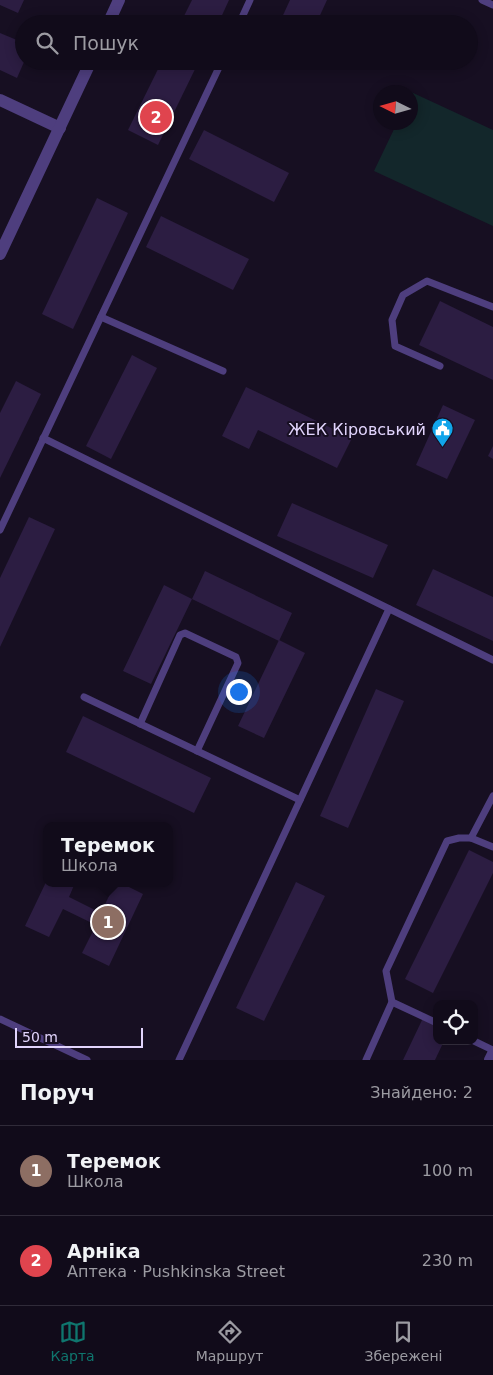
<!DOCTYPE html>
<html lang="uk">
<meta charset="utf-8">
<style>
body{margin:0;font-family:"DejaVu Sans",sans-serif;background:#1e1927;color:#f1f3f6}
.controls{position:absolute;right:15px;bottom:15px;display:grid;overflow:hidden;border-radius:10px;box-shadow:0 2px 12px #0003}
.controls button{width:45px;height:45px;display:grid;place-items:center;padding:0;border:0;border-bottom:1px solid #302b39;background:#110b1a;color:#f1f3f6;font:25px sans-serif}
.compass{position:absolute;left:373px;top:85px;width:45px;height:45px;border-radius:50%;background:#110b1a;box-shadow:0 2px 12px #0003;rotate:275deg}
.scale{position:absolute;left:15px;bottom:12px;width:128px;box-sizing:border-box;padding-left:5px;border:2px solid #e1d4fc;border-top:0;font-size:14px;line-height:18px;white-space:nowrap;color:#e1d4fc;-webkit-text-stroke:4px #170f22;paint-order:stroke}
.you{position:absolute;left:238px;top:691px;width:18px;height:18px;margin:-12px;border:4px solid #fff;border-radius:50%;background:#1a73e8;box-shadow:0 0 0 8px #1a73e833}
.badge{display:grid;place-items:center;width:32px;height:32px;border-radius:50%;background:#0f766e;color:#fff;font-size:16px;font-weight:700}
.pin{position:absolute;translate:-50% -50%;border:2px solid #fff;box-shadow:0 1px 5px #0006}
.popup{position:absolute;left:43px;top:822px;width:130px;height:65px;box-sizing:border-box;display:grid;place-content:center;border-radius:10px;background:#110b1a;filter:drop-shadow(0 1px 4px #0005);font-size:16px;white-space:nowrap;color:#9c9ba2}
.popup b{font-size:19px;color:#f1f3f6}
.popup::after{content:'';position:absolute;left:50%;top:100%;margin-left:-10px;border:10px solid transparent;border-top-color:#110b1a}
.list{margin:0;padding:0;list-style:none}
h2{display:flex;justify-content:space-between;align-items:center;height:65px;margin:0;padding:0 20px;font-size:21px}
h2 small{font-size:16px;font-weight:400;color:#9c9ba2}
.list li{display:grid;grid-template-columns:32px 1fr auto;gap:15px;align-items:center;box-sizing:border-box;height:90px;padding:0 20px;border-top:1px solid #302b39}
.list b{display:block;font-size:19px;white-space:nowrap}
.list p{margin:0;font-size:16px;white-space:nowrap;color:#9c9ba2}
.list em{font-size:16px;font-style:normal;color:#9c9ba2}
.icon{flex:none;width:28px;height:28px;fill:none;stroke:currentColor;stroke-width:2;stroke-linecap:round;stroke-linejoin:round}
.map{position:relative;flex:none;width:493px;height:1060px;overflow:hidden}
.search{position:absolute;background:#110b1a;box-shadow:0 2px 12px #0003;left:15px;right:15px;top:15px;height:55px;display:flex;align-items:center;gap:12px;box-sizing:border-box;padding:0 18px;border-radius:28px;color:#9c9ba2;font-size:19px}
.sheet{height:245px;background:#110b1a}
nav{display:flex;justify-content:space-around;align-items:center;box-sizing:border-box;height:70px;border-top:1px solid #302b39;background:#110b1a;font-size:14px;color:#9c9ba2}
nav a{display:grid;justify-items:center;gap:2px}
nav .on{color:#0f766e}
.map>svg:first-child{display:block}
</style>
<div class="map">
<svg width="493" height="1060" viewBox="0 0 493 1060">
<rect width="100%" height="100%" fill="#170f22"/>
<polygon fill="#13272b" points="411,92 493,130 493,226 374,171 397,123 410,122"/>
<g fill="#2c1d42">
<polygon points="0,0 24,0 18,13 0,5"/>
<polygon points="192,0 229,0 218,24 180,24"/>
<polygon points="290,0 327,0 316,24 279,24"/>
<polygon points="0,33 24,43 24,62 17,78 0,70"/>
<polygon points="162,61 199,61 158,145 128,130"/>
<polygon points="204,130 289,173 274,202 189,159"/>
<polygon points="97,198 128,213 73,329 42,314"/>
<polygon points="161,216 249,259 233,290 146,247"/>
<polygon points="440,301 493,327 493,380 419,345"/>
<polygon points="132,355 157,368 111,459 86,446"/>
<polygon points="16,381 41,394 0,478 0,413"/>
<polygon points="246,387 352,438 337,468 258,430 249,449 222,436"/>
<polygon points="443,405 475,420 447,479 416,465"/>
<polygon points="493,446 493,459 488,456"/>
<polygon points="292,503 388,545 373,578 277,536"/>
<polygon points="29,517 55,529 0,647 0,578"/>
<polygon points="433,569 493,597 493,641 416,605"/>
<polygon points="205,571 292,613 279,641 192,599 151,684 123,671 164,585 192,599"/>
<polygon points="279,640 305,653 264,738 238,726"/>
<polygon points="376,689 404,701 348,828 320,816"/>
<polygon points="83,716 211,778 194,813 66,752"/>
<polygon points="469,850 493,862 493,873 433,993 405,979"/>
<polygon points="47,880 47,883 75,883 69,897 101,913 115,883 121,883 143,894 109,966 82,953 96,925 63,909 49,937 25,926"/>
<polygon points="296,882 325,896 264,1021 236,1008"/>
<polygon points="423,1018 437,1025 437,1041 444,1041 435,1060 403,1060"/>
</g>
<g fill="none" stroke-linecap="round" stroke-linejoin="round">
<g stroke="#4e3e7e" stroke-width="7">
<polyline points="482,0 493,5"/>
<polyline points="239,24 250,0"/>
<polyline points="101,317 223,371"/>
<polyline points="440,366 395,346 392,320 403,295 427,281 493,307"/>
<polyline points="43,438 493,660"/>
<polyline points="0,530 222,61"/>
<polyline points="84,697 300,800"/>
<polyline points="140,724 180,635 185,633 236,657 238,663 197,751"/>
<polyline points="471,838 493,847"/>
<polyline points="392,1002 437,1023"/>
<polyline points="0,1019 87,1060"/>
<polyline points="474,1041 493,1050"/>
<polyline points="179,1060 389,609"/>
<polyline points="366,1060 392,1002 386,971 447,841 459,838 471,838 493,796"/>
</g>
<g stroke="#4e3e7e" stroke-width="12">
<polyline points="108,24 119,0"/>
<polyline points="0,100 60,128"/>
<polyline points="0,254 91,61"/>
<polyline points="490,1060 493,1054"/>
</g>
</g>
<defs>
<symbol id="civic-pin" viewBox="-11 -11 22 30"><path d="M0 17L-7.5 6A9.5 9.5 0 1 1 7.5 6Z" fill="#11a5ea" stroke="#170f22"/><path d="M-.6-6.5H3V-4.5H.6V-3L4-1V1h2V6H-6V1h2V-1L-.6-3ZM-1.2 2.5V6h2.4V2.5Z" fill="#fff"/></symbol>
</defs>
<g fill-rule="evenodd">
<use href="#civic-pin" x="430" y="416" width="25" height="34"/>
</g>
<g text-anchor="middle" dominant-baseline="central" stroke-width="4" stroke-linejoin="round" paint-order="stroke">
<g font-size="16" fill="#e1d4fc" stroke="#170f22" text-anchor="end">
<text x="426" y="429">ЖЕК Кіровський</text>
</g>
</g>
</svg>
<div class="controls">
<button><svg class="icon" aria-label="locate" viewBox="0 0 24 24"><circle cx="12" cy="12" r="6"/><path d="M12 2v4M12 18v4M2 12h4M18 12h4"/></svg></button>
</div>
<svg class="compass" viewBox="-18 -18 36 36"><path d="M0-13l5 13h-10z" fill="#e53935"/><path d="M0 13l5-13h-10z" fill="#9c9ba2"/></svg>
<div class="scale">50 m</div>
<div class="you"></div>
<div class="pin badge" style="left:108px;top:922px;background:#8d6e63">1</div>
<div class="popup"><b>Теремок</b>Школа</div>
<div class="pin badge" style="left:156px;top:117px;background:#e0444e">2</div>
<div class="search"><svg class="icon" aria-label="search" viewBox="0 0 24 24"><circle cx="10" cy="10" r="6"/><path d="M15 15l6 6"/></svg>Пошук</div>
</div>
<section class="sheet">
<h2>Поруч<small>Знайдено: 2</small></h2>
<ul class="list">
<li><span class="badge" style="background:#8d6e63">1</span><div><b>Теремок</b><p>Школа</p></div><em>100 m</em></li>
<li><span class="badge" style="background:#e0444e">2</span><div><b>Арніка</b><p>Аптека · Pushkinska Street</p></div><em>230 m</em></li>
</ul>
</section>
<nav>
<a class="on"><svg class="icon" aria-label="map" viewBox="0 0 24 24"><path d="M3 6l6-2 6 2 6-2v14l-6 2-6-2-6 2zM9 4v14M15 6v14"/></svg>Карта</a>
<a><svg class="icon" aria-label="directions" viewBox="0 0 24 24"><path d="M12 3l9 9-9 9-9-9zM9 14v-3h6M13 9l2 2-2 2"/></svg>Маршрут</a>
<a><svg class="icon" aria-label="saved" viewBox="0 0 24 24"><path d="M7 4h10v16l-5-4-5 4z"/></svg>Збережені</a>
</nav>
